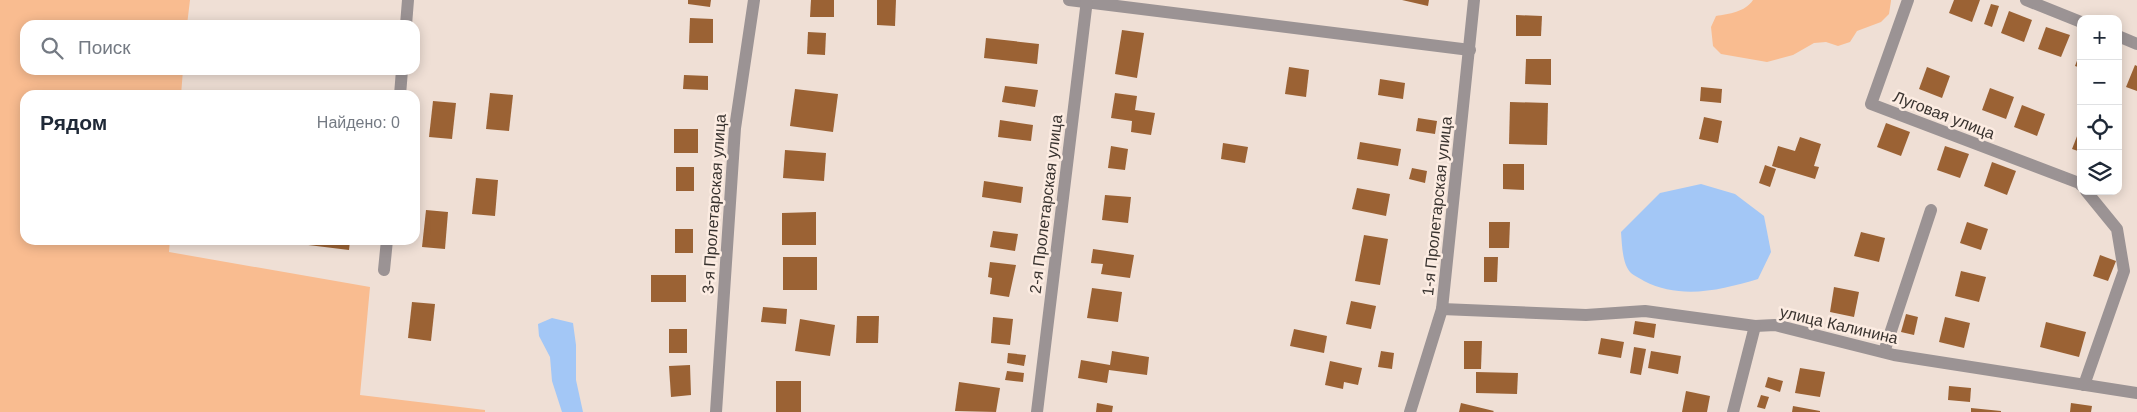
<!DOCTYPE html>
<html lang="ru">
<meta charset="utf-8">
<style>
body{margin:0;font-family:Arial,sans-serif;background:#f2f2f3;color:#1f2937}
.controls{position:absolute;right:15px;top:15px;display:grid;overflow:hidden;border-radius:10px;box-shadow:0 2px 12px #0003}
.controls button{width:45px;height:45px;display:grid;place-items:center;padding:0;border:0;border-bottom:1px solid #e0e1e3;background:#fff;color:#1f2937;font:25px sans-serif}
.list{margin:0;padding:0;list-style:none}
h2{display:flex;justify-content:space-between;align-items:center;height:65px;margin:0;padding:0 20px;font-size:21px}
h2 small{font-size:16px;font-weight:400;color:#747a83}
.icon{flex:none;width:28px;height:28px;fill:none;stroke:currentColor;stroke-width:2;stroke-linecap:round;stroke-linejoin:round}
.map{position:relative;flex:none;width:2137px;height:412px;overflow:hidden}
.search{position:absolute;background:#fff;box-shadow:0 2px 12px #0003;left:20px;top:20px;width:400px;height:55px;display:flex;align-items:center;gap:12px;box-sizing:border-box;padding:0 18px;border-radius:15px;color:#747a83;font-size:19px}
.panel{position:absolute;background:#fff;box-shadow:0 2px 12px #0003;left:20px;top:90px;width:400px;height:155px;border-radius:15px}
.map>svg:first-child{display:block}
</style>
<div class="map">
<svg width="2137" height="412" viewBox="0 0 2137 412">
<rect width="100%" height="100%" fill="#efdfd5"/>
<g fill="#f9bc90">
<polygon points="0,0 190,0 187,25 25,25 25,70 183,70 181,95 25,95 25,240 170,240 169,252 370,287 360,395 485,410 485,412 0,412"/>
<path d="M1753,0H1891V1L1889,14L1881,22L1857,31L1850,42L1838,46L1826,42L1814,43L1793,55L1767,62L1721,54L1713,46L1711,27L1716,16C1729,14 1745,12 1753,0Z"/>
</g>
<g fill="#a3c7f6">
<path d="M1701,184L1735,194L1764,216L1771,252L1758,279C1721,290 1681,300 1644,281C1640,278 1634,276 1631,273C1622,264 1622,244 1621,232L1660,193Z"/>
<polygon points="552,318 573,323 576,345 576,380 583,412 562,412 552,381 550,357 539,336 538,324"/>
</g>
<g fill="#9b6234">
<polygon points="688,0 711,0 710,7 688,4"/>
<polygon points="811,0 834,0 834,17 810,17"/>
<polygon points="877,0 896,0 895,26 877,25"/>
<polygon points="1402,0 1429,0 1428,6"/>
<polygon points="1954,0 1980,0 1972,22 1949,13"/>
<polygon points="1991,4 1999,6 1992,27 1984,24"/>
<polygon points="2009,11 2032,20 2024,42 2001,33"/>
<polygon points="1516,15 1542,16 1541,36 1516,36"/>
<polygon points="690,18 713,19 713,43 689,43"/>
<polygon points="2046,27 2070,35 2061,57 2038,49"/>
<polygon points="1122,30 1144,33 1137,78 1115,74"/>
<polygon points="808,32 826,33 825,55 807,54"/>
<polygon points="986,38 1039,44 1037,64 984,58"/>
<polygon points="2081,50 2081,68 2075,66"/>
<polygon points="1526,59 1551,59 1551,85 1525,84"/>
<polygon points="2135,65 2137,66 2137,91 2126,87"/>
<polygon points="1289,67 1309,70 1306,97 1285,94"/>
<polygon points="1927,67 1950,76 1942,98 1919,89"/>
<polygon points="684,75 708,76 708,90 683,89"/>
<polygon points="1380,79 1405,83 1403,99 1378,95"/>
<polygon points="1005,86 1038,90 1035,107 1002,102"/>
<polygon points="1701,87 1722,89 1721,103 1700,101"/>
<polygon points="1990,88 2014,97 2006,119 1982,110"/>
<polygon points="795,89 838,94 833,132 790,126"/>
<polygon points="490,93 513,95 509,131 486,129"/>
<polygon points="1115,93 1137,96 1135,110 1155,113 1151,135 1131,132 1132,121 1111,118"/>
<polygon points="433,101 456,103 452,139 429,137"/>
<polygon points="1510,102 1548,103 1547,145 1509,144"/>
<polygon points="2022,105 2045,114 2037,136 2014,127"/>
<polygon points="1704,117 1722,121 1718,143 1699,139"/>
<polygon points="1418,118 1437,121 1435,134 1416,131"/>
<polygon points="1000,120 1033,125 1031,141 998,137"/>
<polygon points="1886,123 1910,132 1901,156 1877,147"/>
<polygon points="2081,126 2081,152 2072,149"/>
<rect x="674" y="129" width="24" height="24"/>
<polygon points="1800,137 1821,144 1814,166 1819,167 1815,179 1772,166 1778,146 1795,151"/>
<polygon points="1360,142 1401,149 1398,166 1357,159"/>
<polygon points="1223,143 1248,147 1245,163 1221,159"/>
<polygon points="1111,146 1128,149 1125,170 1108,168"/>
<polygon points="1945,146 1969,154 1960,178 1937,170"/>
<polygon points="785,150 826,153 824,181 783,178"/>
<polygon points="1992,162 2016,171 2007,195 1984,186"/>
<polygon points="1503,164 1524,164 1524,190 1503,189"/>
<polygon points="1765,165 1776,169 1770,187 1759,183"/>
<rect x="676" y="167" width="18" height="24"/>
<polygon points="1412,168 1427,171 1425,183 1409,179"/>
<polygon points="476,178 498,180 495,216 472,214"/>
<polygon points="984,181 1023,187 1021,203 982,197"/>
<polygon points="1357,188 1390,194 1386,216 1352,209"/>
<polygon points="1105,195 1131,197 1128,223 1102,220"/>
<polygon points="426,210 448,212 445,249 422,247"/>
<polygon points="816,212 816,245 782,245 782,213"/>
<polygon points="1489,222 1510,222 1509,248 1489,248"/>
<polygon points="1967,222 1988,229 1981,250 1960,243"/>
<rect x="675" y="229" width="18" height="24"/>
<polygon points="993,231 1018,234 1015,251 990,247"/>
<polygon points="1861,232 1885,238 1879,262 1854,256"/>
<polygon points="1364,235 1388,239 1380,285 1355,281"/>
<polygon points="300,240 357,240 356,242 350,241 349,250 300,244"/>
<polygon points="1093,249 1134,255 1130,278 1101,274 1103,264 1091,263"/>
<polygon points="2100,255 2116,261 2108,281 2093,276"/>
<rect x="783" y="257" width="34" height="33"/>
<polygon points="1484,257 1498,257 1497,282 1484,282"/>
<polygon points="990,262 1016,265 1009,297 990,294 992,278 988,277"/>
<polygon points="1961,271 1986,277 1979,302 1955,296"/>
<rect x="651" y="275" width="35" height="27"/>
<polygon points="1834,287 1859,292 1854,317 1830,312"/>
<polygon points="1092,288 1122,292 1118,322 1087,318"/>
<polygon points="1351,301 1376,306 1371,329 1346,324"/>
<polygon points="412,302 435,304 431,341 408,338"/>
<polygon points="763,307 787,309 786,324 761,322"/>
<polygon points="1906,314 1918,317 1914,335 1901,332"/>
<polygon points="857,316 879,316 878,343 856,343"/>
<polygon points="993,317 1013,319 1010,345 991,343"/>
<polygon points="1945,317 1970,323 1964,348 1939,342"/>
<polygon points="800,319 835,325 830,356 795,351"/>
<polygon points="1635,321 1656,324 1654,338 1633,334"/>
<polygon points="2046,322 2086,332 2079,357 2040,347"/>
<rect x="669" y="329" width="18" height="24"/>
<polygon points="1294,329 1327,336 1324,353 1290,346"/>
<polygon points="1601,338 1624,342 1621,358 1598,354"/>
<polygon points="1464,341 1482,341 1481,369 1464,369"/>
<polygon points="1634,347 1646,349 1641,375 1630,373"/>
<polygon points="1112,351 1149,357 1147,375 1109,370 1107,383 1078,378 1081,360 1110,365"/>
<polygon points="1381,351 1394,353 1392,369 1378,367"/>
<polygon points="1651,351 1681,356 1678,374 1648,368"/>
<polygon points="1008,353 1026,355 1024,366 1007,363"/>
<polygon points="1330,361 1362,368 1358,385 1344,382 1343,389 1325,385"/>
<polygon points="690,365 691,395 671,397 669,366"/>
<polygon points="1800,368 1825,372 1820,397 1795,393"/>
<polygon points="1007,371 1024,373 1023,382 1005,380"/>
<polygon points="1476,372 1518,373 1517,394 1476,393"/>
<polygon points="1768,377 1783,381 1780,392 1765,387"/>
<rect x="776" y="381" width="25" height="31"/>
<polygon points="959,382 1000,388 996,412 955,411"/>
<polygon points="1949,386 1971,388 1970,402 1948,400"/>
<polygon points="1686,391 1710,396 1707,412 1682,412"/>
<polygon points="1761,395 1769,397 1765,409 1757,407"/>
<polygon points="1097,403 1113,406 1112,412 1096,412"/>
<polygon points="1461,403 1494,411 1493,412 1459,412"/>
<polygon points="2071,403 2092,406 2091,412 2070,412"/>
<polygon points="1793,406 1820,411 1820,412 1792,412"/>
<polygon points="1971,408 2001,411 2001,412 1971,412"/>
</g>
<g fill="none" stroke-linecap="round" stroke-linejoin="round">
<g stroke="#9b9394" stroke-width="12">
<polyline points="1069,0 1470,50"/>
<polyline points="1908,0 1871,104 2079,183 2081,185"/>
<polyline points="2026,0 2081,22"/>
<polyline points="406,25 408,0"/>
<polyline points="2118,36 2137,44"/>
<polyline points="400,95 402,70"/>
<polyline points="384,270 387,240"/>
<polyline points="1442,309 1586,315 1645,311 1755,326 1775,325 1894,355 2137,393"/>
<polyline points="1884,352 1931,210"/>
<polyline points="2084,385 2124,271 2117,229 2086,191"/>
<polyline points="716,412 735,128 754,0"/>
<polyline points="1037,412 1087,0"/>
<polyline points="1410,412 1442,309 1474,0"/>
<polyline points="1733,412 1755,326"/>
</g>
</g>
<g text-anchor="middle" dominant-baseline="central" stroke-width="5" stroke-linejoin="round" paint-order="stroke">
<g font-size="16" fill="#39332f" stroke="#fcece2">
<text transform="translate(1944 115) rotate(21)">Луговая улица</text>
<text transform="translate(714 204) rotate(-86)">3-я Пролетарская улица</text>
<text transform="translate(1046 204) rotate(-83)">2-я Пролетарская улица</text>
<text transform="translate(1437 206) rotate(-84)">1-я Пролетарская улица</text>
<text transform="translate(1839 325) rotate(13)">улица Калинина</text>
</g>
</g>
</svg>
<div class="controls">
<button>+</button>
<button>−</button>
<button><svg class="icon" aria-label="locate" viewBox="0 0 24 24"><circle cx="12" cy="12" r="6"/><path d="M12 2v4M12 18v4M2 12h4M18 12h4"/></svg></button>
<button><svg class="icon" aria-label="layers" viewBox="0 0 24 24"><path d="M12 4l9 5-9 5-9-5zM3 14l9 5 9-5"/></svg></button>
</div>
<div class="search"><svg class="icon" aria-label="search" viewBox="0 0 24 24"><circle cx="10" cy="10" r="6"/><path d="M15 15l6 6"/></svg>Поиск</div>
<section class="panel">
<h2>Рядом<small>Найдено: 0</small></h2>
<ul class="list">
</ul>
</section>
</div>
